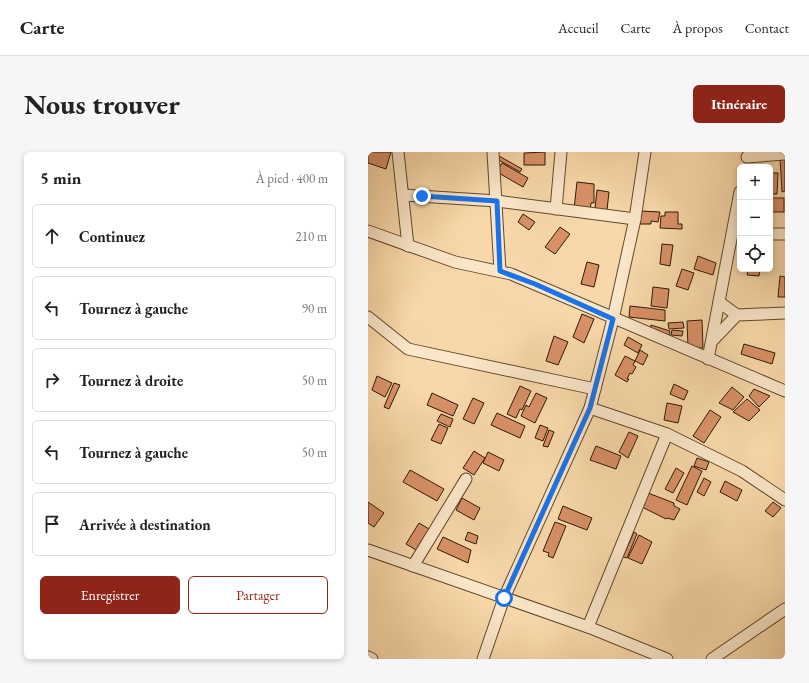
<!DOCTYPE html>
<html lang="fr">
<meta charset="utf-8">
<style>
body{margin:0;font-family:"EB Garamond",serif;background:#f6f6f6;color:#222}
.controls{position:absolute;right:12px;top:12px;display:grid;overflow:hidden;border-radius:6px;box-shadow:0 2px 6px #0003}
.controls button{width:36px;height:36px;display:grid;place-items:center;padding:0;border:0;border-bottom:1px solid #e0e0e0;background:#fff;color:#222;font:20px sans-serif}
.stop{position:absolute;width:12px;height:12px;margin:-9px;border:3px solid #1a73e8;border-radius:50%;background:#fff}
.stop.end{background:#1a73e8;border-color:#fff;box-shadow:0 1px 4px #0008}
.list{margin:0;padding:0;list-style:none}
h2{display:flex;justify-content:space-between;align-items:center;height:52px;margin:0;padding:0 16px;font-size:17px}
h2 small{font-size:13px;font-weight:400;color:#767676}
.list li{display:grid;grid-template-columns:26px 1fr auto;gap:12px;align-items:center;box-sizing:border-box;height:64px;margin:0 8px 8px;padding:0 8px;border:1px solid #e0e0e0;border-radius:6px}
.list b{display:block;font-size:15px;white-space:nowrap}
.list em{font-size:13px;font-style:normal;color:#767676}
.actions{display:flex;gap:8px;padding:12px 16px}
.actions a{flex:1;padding:9px 0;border:1px solid #8f2418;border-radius:6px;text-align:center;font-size:14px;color:#8f2418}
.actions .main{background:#8f2418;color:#fff}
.icon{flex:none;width:22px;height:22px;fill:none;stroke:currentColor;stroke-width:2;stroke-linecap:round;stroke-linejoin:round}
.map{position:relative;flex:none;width:417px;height:507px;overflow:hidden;border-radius:6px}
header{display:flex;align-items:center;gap:24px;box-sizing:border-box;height:56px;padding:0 20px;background:#fff;border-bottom:1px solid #e0e0e0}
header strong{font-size:19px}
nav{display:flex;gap:22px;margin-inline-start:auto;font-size:14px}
.intro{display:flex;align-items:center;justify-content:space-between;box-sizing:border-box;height:96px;padding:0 24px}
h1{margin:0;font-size:28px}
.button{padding:10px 18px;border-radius:6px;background:#8f2418;color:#fff;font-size:14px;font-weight:700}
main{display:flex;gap:24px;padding:0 24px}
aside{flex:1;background:#fff;border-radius:6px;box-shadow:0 2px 6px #0003}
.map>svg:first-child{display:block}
</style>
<header>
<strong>Carte</strong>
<nav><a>Accueil</a><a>Carte</a><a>À propos</a><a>Contact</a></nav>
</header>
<div class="intro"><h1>Nous trouver</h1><a class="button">Itinéraire</a></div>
<main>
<aside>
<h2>5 min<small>À pied · 400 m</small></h2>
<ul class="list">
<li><svg class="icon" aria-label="ahead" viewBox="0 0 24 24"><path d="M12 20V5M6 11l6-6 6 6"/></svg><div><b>Continuez</b></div><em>210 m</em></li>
<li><svg class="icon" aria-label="left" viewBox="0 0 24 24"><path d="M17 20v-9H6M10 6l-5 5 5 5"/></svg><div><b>Tournez à gauche</b></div><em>90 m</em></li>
<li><svg class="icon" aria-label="right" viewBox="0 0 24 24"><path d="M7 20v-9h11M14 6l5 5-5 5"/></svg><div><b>Tournez à droite</b></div><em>50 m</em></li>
<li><svg class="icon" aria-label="left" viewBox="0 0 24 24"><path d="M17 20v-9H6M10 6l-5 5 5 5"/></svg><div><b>Tournez à gauche</b></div><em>50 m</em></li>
<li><svg class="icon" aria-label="arrive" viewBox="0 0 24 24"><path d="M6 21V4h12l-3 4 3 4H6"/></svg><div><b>Arrivée à destination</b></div></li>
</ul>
<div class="actions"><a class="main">Enregistrer</a><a>Partager</a></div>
</aside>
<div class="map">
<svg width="417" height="507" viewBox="0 0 417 507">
<rect width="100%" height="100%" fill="#f8d8aa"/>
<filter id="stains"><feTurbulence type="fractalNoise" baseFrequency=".005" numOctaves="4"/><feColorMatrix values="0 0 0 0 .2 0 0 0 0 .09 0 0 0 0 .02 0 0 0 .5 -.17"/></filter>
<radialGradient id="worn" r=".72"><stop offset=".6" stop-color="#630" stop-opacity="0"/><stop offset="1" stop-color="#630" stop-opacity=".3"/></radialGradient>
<g fill="#d99067" stroke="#2e1903">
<polygon points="0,0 23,0 18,17 0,11"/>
<polygon points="177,0 177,13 156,13 156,1"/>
<polygon points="131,4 154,17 152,20 129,7"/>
<polygon points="412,6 417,6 417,39 414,40"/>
<polygon points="134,11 160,26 155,35 129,20"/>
<polygon points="402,21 410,21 409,42 402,42"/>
<polygon points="209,30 226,32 226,51 223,51 222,59 206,57"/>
<polygon points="229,38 241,40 239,58 227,56"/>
<rect x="404" y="46" width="12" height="14"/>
<polygon points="273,59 292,60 290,70 283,69 283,72 272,72"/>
<polygon points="297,60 310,60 310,72 314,72 314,77 292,76 293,64 297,64"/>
<polygon points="155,62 167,70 161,78 150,70"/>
<polygon points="192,75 202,82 187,102 177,95"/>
<polygon points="294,92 305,93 302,114 292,112"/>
<polygon points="330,104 348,111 345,123 326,117"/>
<polygon points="219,110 231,113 226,135 213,132"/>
<polygon points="314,117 326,121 320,138 308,134"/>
<polygon points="380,117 392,117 391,124 379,123"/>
<polygon points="412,124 417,125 417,145 410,145"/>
<polygon points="285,135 301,137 299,156 283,154"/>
<polygon points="262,154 297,158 297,169 261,165"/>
<polygon points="214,162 226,167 216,191 205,185"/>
<polygon points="334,168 335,196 320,196 319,169"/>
<polygon points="315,170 316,176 301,177 300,171"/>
<polygon points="283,173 302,179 301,187 282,177"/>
<polygon points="304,178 315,179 314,184 303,183"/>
<polygon points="186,184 200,190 190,213 178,209"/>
<polygon points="260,185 274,193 270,201 256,193"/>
<polygon points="376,192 407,201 404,212 373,202"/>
<polygon points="272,198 280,203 275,213 267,209"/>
<polygon points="257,204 267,209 265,213 268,215 264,222 262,221 259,227 261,227 259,230 247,223"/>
<polygon points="9,224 24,231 17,245 4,238"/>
<polygon points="26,231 32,233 21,257 16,255"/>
<polygon points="306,232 320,239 316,248 302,242"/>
<polygon points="152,234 163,239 154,258 152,257 148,266 139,262"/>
<polygon points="364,235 376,245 365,258 351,251"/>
<polygon points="386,237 402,244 391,255 381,244"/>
<polygon points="64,241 90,253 85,264 59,253"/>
<polygon points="168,241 179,246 167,271 153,264 158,253 161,255"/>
<polygon points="105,246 116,251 106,272 95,267"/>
<polygon points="379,247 392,258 381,269 365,260"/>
<polygon points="299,251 314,254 310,271 296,268"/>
<polygon points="342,258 353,265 336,291 325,284"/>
<polygon points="129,261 157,274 152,286 123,273"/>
<polygon points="73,262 85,267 82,275 69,269"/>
<polygon points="71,272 80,276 73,292 63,288"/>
<polygon points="172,273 180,276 175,289 167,286"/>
<polygon points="181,278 186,280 180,295 175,294"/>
<polygon points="261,280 270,284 260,306 251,300"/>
<polygon points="228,294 253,304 248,317 222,308"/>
<polygon points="106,299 117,306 106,323 95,316"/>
<polygon points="120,300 136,308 131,319 115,311"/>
<polygon points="329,306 341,310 338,318 326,314"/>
<polygon points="324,314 334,319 319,353 308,348"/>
<polygon points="308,316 316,321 305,341 297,337"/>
<polygon points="42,318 76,337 69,349 35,330"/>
<polygon points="336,326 343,330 336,344 329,340"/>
<polygon points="357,329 374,338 369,349 352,340"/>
<polygon points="280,341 306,351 306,354 312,357 306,368 299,366 298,367 274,355"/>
<polygon points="94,346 112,356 106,368 88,358"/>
<polygon points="0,350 16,361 6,375 0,371"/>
<polygon points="405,350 413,356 405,365 397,359"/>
<polygon points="195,354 224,366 219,378 190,367"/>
<polygon points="187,370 198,374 185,406 180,404 181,401 175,399"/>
<polygon points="51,371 61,377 48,398 38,392"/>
<polygon points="100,380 110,384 108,392 97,388"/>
<polygon points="266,380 269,382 259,406 255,405"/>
<polygon points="271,383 284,390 274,412 260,406"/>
<polygon points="75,385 103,398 100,411 69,397"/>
</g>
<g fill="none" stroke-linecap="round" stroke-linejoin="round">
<defs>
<g id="minor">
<polyline points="30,0 40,94"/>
<polyline points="125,0 132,119"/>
<polyline points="379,5 417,2"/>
<polyline points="35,43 129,49 267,67"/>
<polyline points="188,57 193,0"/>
<polyline points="0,79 87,110 143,122 417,239"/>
<polyline points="402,82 417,82"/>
<polyline points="351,150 369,163"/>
<polyline points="0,165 40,197 227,237"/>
<polyline points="345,188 369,163 417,161"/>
<polyline points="340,207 372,40"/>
<polyline points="299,282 374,319 417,348"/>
<polyline points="0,398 220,475 299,507"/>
<polyline points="45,414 98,327"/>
<polyline points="220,475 299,282 222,256"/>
<polyline points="0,505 4,507"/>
<polyline points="115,507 136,446 222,256 245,167 267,67 277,0"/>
<polyline points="344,507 417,457"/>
</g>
</defs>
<use href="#minor" stroke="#60492d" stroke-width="13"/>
<use href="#minor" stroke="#fae6c8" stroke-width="11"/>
</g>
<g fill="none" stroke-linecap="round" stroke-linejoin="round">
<polyline stroke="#1a73e8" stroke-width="5" points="54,44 129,49 132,119 167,132 245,167 222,256 136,446"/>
</g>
<rect width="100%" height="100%" filter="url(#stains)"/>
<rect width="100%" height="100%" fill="url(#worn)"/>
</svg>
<div class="controls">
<button>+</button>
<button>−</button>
<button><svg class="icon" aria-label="locate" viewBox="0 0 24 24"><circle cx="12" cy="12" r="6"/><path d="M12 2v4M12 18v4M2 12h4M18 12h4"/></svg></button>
</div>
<div class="stop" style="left:136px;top:446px"></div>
<div class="stop end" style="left:54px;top:44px"></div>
</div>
</main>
